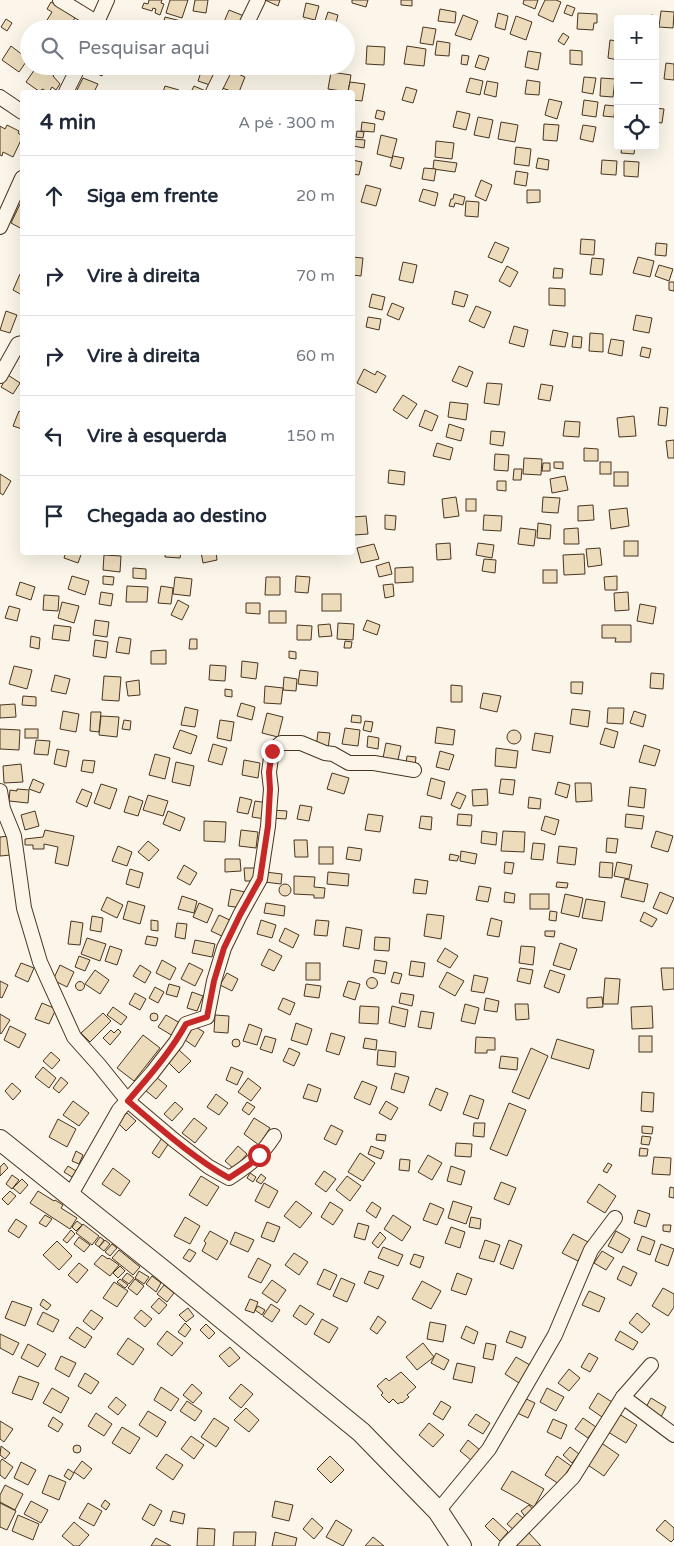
<!DOCTYPE html>
<html lang="pt">
<meta charset="utf-8">
<style>
body{margin:0;font-family:"Varela Round",sans-serif;background:#f6f6f7;color:#1f2937}
.controls{position:absolute;right:15px;top:15px;display:grid;overflow:hidden;border-radius:5px;box-shadow:0 5px 20px #0002}
.controls button{width:45px;height:45px;display:grid;place-items:center;padding:0;border:0;border-bottom:1px solid #e0e1e3;background:#fff;color:#1f2937;font:25px sans-serif}
.stop{position:absolute;width:15px;height:15px;margin:-11px;border:4px solid #c62828;border-radius:50%;background:#fff}
.stop.end{background:#c62828;border-color:#fff;box-shadow:0 1px 5px #0008}
.list{margin:0;padding:0;list-style:none}
h2{display:flex;justify-content:space-between;align-items:center;height:65px;margin:0;padding:0 20px;font-size:21px}
h2 small{font-size:16px;font-weight:400;color:#747a83}
.list li{display:grid;grid-template-columns:32px 1fr auto;gap:15px;align-items:center;box-sizing:border-box;height:80px;padding:0 20px;border-top:1px solid #e0e1e3}
.list b{display:block;font-size:19px;white-space:nowrap}
.list em{font-size:16px;font-style:normal;color:#747a83}
.icon{flex:none;width:28px;height:28px;fill:none;stroke:currentColor;stroke-width:2;stroke-linecap:round;stroke-linejoin:round}
.map{position:relative;flex:none;width:674px;height:1546px;overflow:hidden}
.search{position:absolute;background:#fff;box-shadow:0 5px 20px #0002;left:20px;top:20px;width:335px;height:55px;display:flex;align-items:center;gap:12px;box-sizing:border-box;padding:0 18px;border-radius:28px;color:#747a83;font-size:19px}
.panel{position:absolute;background:#fff;box-shadow:0 5px 20px #0002;left:20px;top:90px;width:335px;height:465px;border-radius:5px}
.map>svg:first-child{display:block}
</style>
<div class="map">
<svg width="674" height="1546" viewBox="0 0 674 1546">
<rect width="100%" height="100%" fill="#fbf6e9"/>
<g fill="#ecdcbc" stroke="#4a3520">
<polygon points="149,0 162,0 161,3 164,4 160,15 155,13 156,9 153,8 152,11 142,8 144,3 148,4"/>
<polygon points="170,0 188,0 182,18 166,13"/>
<polygon points="195,0 208,0 206,13 193,11"/>
<polygon points="265,0 280,0 278,6"/>
<polygon points="352,0 368,0 366,7 352,3"/>
<polygon points="401,0 412,0 412,6 401,5"/>
<polygon points="524,0 538,0 535,9 523,4"/>
<polygon points="545,0 556,0 561,2 553,22 538,15"/>
<polygon points="51,2 76,16 68,29 62,29 47,20 52,12 47,9"/>
<polygon points="306,3 319,6 315,20 303,17"/>
<polygon points="567,5 575,8 572,16 564,13"/>
<polygon points="440,9 456,12 455,23 438,21"/>
<polygon points="229,10 244,16 239,29 221,29"/>
<polygon points="661,11 674,12 673,28 659,27"/>
<polygon points="328,12 338,15 335,27 324,24"/>
<polygon points="498,13 508,16 505,30 495,27"/>
<polygon points="578,13 597,14 597,23 594,23 593,30 577,29"/>
<polygon points="463,15 478,21 471,40 455,35"/>
<polygon points="653,15 654,19 639,19 639,18"/>
<polygon points="516,16 532,22 526,40 510,34"/>
<polygon points="165,17 181,21 179,29 162,29"/>
<polygon points="6,19 12,23 7,31 1,27"/>
<polygon points="304,20 321,25 319,29 301,29"/>
<polygon points="423,27 436,29 433,45 420,43"/>
<polygon points="563,33 569,37 564,45 558,41"/>
<polygon points="610,40 618,41 618,60 608,58"/>
<polygon points="437,41 450,43 449,56 435,55"/>
<polygon points="11,46 28,59 19,72 2,60"/>
<polygon points="367,46 385,47 384,65 366,64"/>
<polygon points="407,46 426,49 424,66 404,64"/>
<polygon points="570,50 582,51 582,65 570,64"/>
<polygon points="528,51 541,53 538,70 525,67"/>
<polygon points="462,55 469,56 467,65 461,64"/>
<polygon points="479,55 489,58 485,70 475,67"/>
<polygon points="666,63 674,64 674,80 664,79"/>
<polygon points="37,66 47,66 56,72 53,76 60,84 56,90 52,87 49,92 42,89 40,92 26,82"/>
<polygon points="92,66 107,66 102,76 90,71"/>
<polygon points="203,66 221,67 213,86 198,81"/>
<polygon points="271,66 284,66 283,72 270,68"/>
<polygon points="229,70 245,77 239,92 234,92 222,88"/>
<polygon points="331,72 351,75 348,92 328,89"/>
<polygon points="584,77 596,78 593,94 582,92"/>
<polygon points="83,78 98,84 94,92 76,92"/>
<polygon points="470,78 483,81 480,95 466,92"/>
<polygon points="601,78 615,79 613,97 600,96"/>
<polygon points="527,80 540,82 539,95 525,94"/>
<polygon points="487,81 498,83 496,97 484,94"/>
<polygon points="350,82 365,84 362,101 352,100 352,92 348,92"/>
<polygon points="165,86 179,90 178,92 163,92"/>
<polygon points="194,86 208,92 191,92"/>
<polygon points="406,87 417,90 413,103 402,100"/>
<polygon points="549,99 562,102 557,119 545,115"/>
<polygon points="584,100 598,102 596,117 582,115"/>
<polygon points="605,105 615,106 614,117 603,116"/>
<polygon points="655,108 664,109 662,123 655,122"/>
<polygon points="377,110 385,112 383,120 375,118"/>
<polygon points="457,111 470,114 466,130 453,127"/>
<polygon points="478,117 493,120 489,138 474,135"/>
<polygon points="362,122 375,124 374,132 361,131"/>
<polygon points="501,122 518,125 515,142 498,139"/>
<polygon points="544,124 559,125 557,141 543,140"/>
<polygon points="7,125 19,131 18,133 22,136 22,138 13,157 3,152 2,156 0,155 0,126 5,129"/>
<polygon points="583,125 596,127 593,142 580,139"/>
<polygon points="357,131 364,132 363,138 356,137"/>
<polygon points="381,135 397,139 392,158 377,154"/>
<polygon points="353,139 365,140 364,148 353,146"/>
<polygon points="436,141 454,143 452,159 435,157"/>
<polygon points="622,146 635,146 634,154 621,153"/>
<polygon points="516,147 531,149 529,166 514,164"/>
<polygon points="393,156 404,158 401,169 390,166"/>
<polygon points="538,158 549,160 548,170 536,168"/>
<polygon points="352,160 362,162 359,175 352,174"/>
<polygon points="434,160 457,163 455,172 433,169"/>
<polygon points="602,160 617,161 616,175 601,174"/>
<polygon points="624,161 639,162 638,177 624,176"/>
<polygon points="424,168 436,169 434,181 422,179"/>
<polygon points="516,171 528,173 526,186 514,184"/>
<polygon points="481,180 492,185 486,201 475,196"/>
<polygon points="366,185 381,189 376,206 361,202"/>
<polygon points="423,189 438,193 435,206 419,201"/>
<polygon points="527,190 540,190 540,202 527,203"/>
<polygon points="454,194 465,197 463,205 455,203 454,207 449,206 451,199 453,199"/>
<polygon points="466,201 479,202 478,217 465,216"/>
<polygon points="21,202 22,202 22,229 11,223"/>
<polygon points="581,239 595,240 594,255 580,254"/>
<polygon points="495,242 509,248 502,263 488,257"/>
<polygon points="656,243 667,244 666,256 655,255"/>
<polygon points="352,257 363,258 361,276 352,275"/>
<polygon points="638,257 654,261 650,277 633,273"/>
<polygon points="592,258 604,259 602,275 590,274"/>
<polygon points="403,262 417,265 413,283 399,280"/>
<polygon points="659,265 673,269 669,281 655,276"/>
<polygon points="507,266 518,272 510,287 499,281"/>
<polygon points="554,268 563,269 562,278 553,278"/>
<polygon points="20,274 22,275 22,295 13,290"/>
<polygon points="669,282 674,282 674,291 669,290"/>
<polygon points="549,288 565,289 565,306 549,305"/>
<polygon points="455,291 468,295 464,307 452,304"/>
<polygon points="372,294 385,297 382,310 369,307"/>
<polygon points="392,303 404,308 399,320 387,315"/>
<polygon points="476,306 491,312 484,328 469,321"/>
<polygon points="6,311 17,315 10,333 0,330"/>
<polygon points="636,315 652,318 649,333 633,330"/>
<polygon points="368,317 381,319 379,330 366,327"/>
<polygon points="514,326 528,330 524,347 509,343"/>
<polygon points="553,330 568,333 565,347 550,345"/>
<polygon points="590,333 603,334 603,352 589,351"/>
<polygon points="573,336 582,337 581,348 572,347"/>
<polygon points="611,339 624,341 622,356 608,353"/>
<polygon points="642,347 651,349 649,358 640,356"/>
<polygon points="459,366 473,372 467,387 452,381"/>
<polygon points="364,369 375,375 377,371 386,376 376,393 357,383"/>
<polygon points="8,375 20,383 13,394 1,387"/>
<polygon points="487,383 502,384 499,405 484,403"/>
<polygon points="541,384 553,386 550,401 538,399"/>
<polygon points="403,395 417,404 407,419 393,410"/>
<polygon points="450,402 468,404 466,420 448,417"/>
<polygon points="660,407 668,408 666,426 658,425"/>
<polygon points="425,410 438,416 432,431 419,426"/>
<polygon points="19,411 22,413 22,429 13,426"/>
<polygon points="634,416 636,436 619,437 617,418"/>
<polygon points="565,421 580,422 579,437 563,436"/>
<polygon points="449,424 464,429 461,441 446,437"/>
<polygon points="491,431 505,432 503,446 490,444"/>
<polygon points="674,440 674,458 668,458 666,441"/>
<polygon points="437,443 453,448 450,460 433,456"/>
<polygon points="584,448 598,449 598,461 584,461"/>
<polygon points="495,454 509,455 508,471 494,470"/>
<polygon points="524,458 542,459 541,475 523,474"/>
<polygon points="554,462 563,462 563,469 554,468"/>
<rect x="600" y="462" width="11" height="12"/>
<polygon points="543,463 550,463 550,471 542,471"/>
<polygon points="514,469 522,469 521,480 513,480"/>
<polygon points="389,470 405,472 404,485 388,483"/>
<rect x="614" y="472" width="14" height="14"/>
<polygon points="0,474 11,481 3,495 0,493"/>
<polygon points="565,476 568,490 552,493 550,479"/>
<polygon points="497,481 506,481 506,491 497,490"/>
<polygon points="456,497 459,516 444,518 442,499"/>
<polygon points="543,497 560,498 558,513 542,512"/>
<rect x="466" y="499" width="10" height="12"/>
<polygon points="593,505 594,520 578,521 578,506"/>
<polygon points="627,508 629,526 611,529 609,510"/>
<polygon points="385,515 396,516 395,530 385,529"/>
<polygon points="484,515 502,516 501,531 483,530"/>
<polygon points="366,516 368,534 354,535 353,517"/>
<polygon points="538,523 551,525 550,539 537,538"/>
<polygon points="520,528 536,530 534,546 518,544"/>
<polygon points="578,528 579,544 564,544 564,529"/>
<rect x="624" y="541" width="14" height="15"/>
<polygon points="450,543 451,559 437,560 436,544"/>
<polygon points="478,543 494,545 492,558 476,555"/>
<polygon points="374,544 379,559 361,563 357,548"/>
<polygon points="600,548 602,565 588,567 586,549"/>
<polygon points="66,552 82,552 78,563 64,558"/>
<polygon points="165,552 181,552 180,558 165,557"/>
<polygon points="201,552 216,552 217,560 203,563"/>
<polygon points="584,554 585,574 564,575 563,555"/>
<polygon points="104,555 121,556 120,572 103,570"/>
<polygon points="484,559 496,560 495,573 482,571"/>
<polygon points="389,562 392,574 379,577 376,566"/>
<polygon points="413,567 413,582 395,583 395,568"/>
<polygon points="133,568 146,569 146,579 133,578"/>
<rect x="543" y="570" width="14" height="13"/>
<polygon points="72,576 89,581 85,595 68,589"/>
<polygon points="103,576 114,577 113,585 103,584"/>
<polygon points="296,576 310,577 308,593 295,592"/>
<polygon points="617,576 617,590 605,590 604,577"/>
<polygon points="175,577 192,579 190,596 173,594"/>
<polygon points="266,577 280,577 280,595 265,595"/>
<polygon points="20,582 35,587 31,600 16,595"/>
<polygon points="393,584 394,596 385,598 383,585"/>
<polygon points="127,586 148,587 147,602 126,602"/>
<polygon points="161,586 173,588 171,604 158,603"/>
<polygon points="101,592 113,594 111,606 99,604"/>
<polygon points="628,592 629,610 615,611 614,593"/>
<rect x="322" y="594" width="19" height="17"/>
<polygon points="44,595 59,596 58,611 43,610"/>
<polygon points="178,600 189,606 182,620 171,615"/>
<polygon points="62,602 79,606 74,623 58,618"/>
<polygon points="246,603 260,603 260,614 246,613"/>
<polygon points="640,604 656,607 653,624 637,621"/>
<polygon points="9,606 20,609 17,621 5,618"/>
<rect x="269" y="611" width="17" height="12"/>
<polygon points="95,620 109,622 107,637 93,635"/>
<polygon points="367,620 380,625 377,635 363,630"/>
<polygon points="338,623 354,624 353,640 337,639"/>
<polygon points="330,624 332,636 319,637 318,625"/>
<polygon points="54,625 71,627 69,641 52,639"/>
<polygon points="297,625 312,626 311,640 297,640"/>
<polygon points="602,625 631,625 631,642 615,642 616,638 602,638"/>
<polygon points="31,636 40,638 39,649 30,647"/>
<polygon points="119,637 131,639 129,654 116,652"/>
<polygon points="190,639 197,639 197,649 189,649"/>
<polygon points="95,640 108,642 106,658 93,656"/>
<polygon points="345,641 352,642 351,648 344,648"/>
<polygon points="166,650 166,664 151,664 151,651"/>
<polygon points="289,651 296,652 296,659 289,658"/>
<polygon points="242,661 258,663 256,679 241,677"/>
<polygon points="210,665 226,666 225,681 209,680"/>
<polygon points="14,666 32,670 27,689 9,684"/>
<polygon points="300,670 318,672 317,686 298,684"/>
<polygon points="651,673 664,674 663,689 650,688"/>
<polygon points="55,675 70,679 66,694 51,691"/>
<polygon points="104,676 121,677 119,701 102,700"/>
<polygon points="284,677 297,679 296,691 283,690"/>
<polygon points="139,680 140,695 128,696 126,682"/>
<polygon points="571,682 583,682 582,694 571,693"/>
<polygon points="451,685 462,686 462,702 451,702"/>
<polygon points="265,686 283,688 281,704 264,703"/>
<polygon points="225,689 232,690 232,697 225,696"/>
<polygon points="483,693 501,696 497,712 480,708"/>
<polygon points="23,696 36,697 36,706 22,705"/>
<polygon points="241,703 255,707 252,720 237,716"/>
<polygon points="15,704 16,717 0,718 0,705"/>
<polygon points="185,707 198,710 195,727 181,725"/>
<polygon points="608,708 624,708 623,724 607,723"/>
<polygon points="572,709 590,711 588,727 570,724"/>
<polygon points="63,711 79,714 76,732 60,729"/>
<polygon points="634,711 646,715 643,727 630,723"/>
<polygon points="91,712 101,712 99,732 90,731"/>
<polygon points="267,713 283,717 278,737 262,733"/>
<polygon points="352,715 361,716 361,723 351,722"/>
<polygon points="101,716 119,717 117,737 99,735"/>
<polygon points="124,720 131,721 130,730 122,729"/>
<polygon points="220,720 234,722 231,741 217,738"/>
<polygon points="365,721 373,722 371,732 363,730"/>
<polygon points="437,727 455,730 453,745 435,743"/>
<polygon points="345,728 360,730 358,746 342,744"/>
<polygon points="605,728 618,732 614,748 600,744"/>
<polygon points="0,729 20,730 19,750 0,749"/>
<rect x="25" y="729" width="13" height="9"/>
<circle cx="514" cy="737" r="7"/>
<polygon points="180,730 197,736 191,754 173,748"/>
<polygon points="318,732 330,733 328,749 316,748"/>
<polygon points="535,733 553,736 550,753 532,750"/>
<polygon points="368,736 379,738 378,749 367,747"/>
<polygon points="36,740 50,741 48,755 34,754"/>
<polygon points="386,743 401,746 398,760 383,758"/>
<polygon points="213,744 227,748 222,765 208,761"/>
<polygon points="644,745 660,750 655,766 639,762"/>
<polygon points="496,748 518,751 516,768 495,766"/>
<polygon points="57,749 69,751 66,767 54,764"/>
<polygon points="440,751 454,755 449,770 436,767"/>
<polygon points="155,754 170,758 165,779 149,775"/>
<polygon points="407,756 416,757 415,765 406,764"/>
<polygon points="83,760 95,761 93,773 81,771"/>
<polygon points="244,760 260,763 258,778 242,775"/>
<polygon points="176,762 194,766 190,786 172,782"/>
<polygon points="21,764 23,782 4,783 3,766"/>
<polygon points="332,773 349,778 344,794 327,789"/>
<polygon points="431,778 445,782 441,799 427,795"/>
<polygon points="33,779 44,784 40,793 29,789"/>
<polygon points="501,779 515,780 513,795 499,793"/>
<polygon points="558,782 570,785 567,798 555,794"/>
<polygon points="575,783 591,783 592,801 576,802"/>
<polygon points="101,784 117,789 110,809 94,803"/>
<polygon points="630,787 646,789 644,808 628,806"/>
<polygon points="17,789 29,790 28,803 9,801 10,790 17,791"/>
<polygon points="82,789 92,793 87,807 76,802"/>
<polygon points="487,789 488,805 473,806 472,790"/>
<polygon points="457,792 466,796 460,809 451,805"/>
<polygon points="148,795 168,801 163,816 143,810"/>
<polygon points="129,796 143,801 138,816 124,812"/>
<polygon points="240,797 252,800 248,814 237,812"/>
<polygon points="529,797 541,799 540,809 528,808"/>
<polygon points="255,801 268,803 265,819 252,817"/>
<polygon points="300,805 312,807 309,821 297,819"/>
<polygon points="272,810 287,811 286,819 271,818"/>
<polygon points="35,811 39,826 25,830 21,815"/>
<polygon points="168,811 185,818 180,831 163,824"/>
<polygon points="368,814 383,816 380,832 365,830"/>
<polygon points="458,814 472,815 471,826 457,825"/>
<polygon points="626,814 644,816 642,829 625,827"/>
<polygon points="421,816 432,817 431,830 419,828"/>
<polygon points="545,816 559,820 555,835 541,830"/>
<polygon points="204,821 226,822 225,842 204,841"/>
<polygon points="45,830 74,836 68,866 55,863 58,847 44,844 44,849 33,849 33,845 25,845 25,839 43,837"/>
<polygon points="241,830 258,832 256,848 239,846"/>
<polygon points="482,831 497,833 496,845 481,843"/>
<polygon points="503,831 525,832 524,852 501,851"/>
<polygon points="656,831 673,836 668,852 651,847"/>
<polygon points="9,836 11,855 0,856 0,837"/>
<polygon points="607,838 618,839 616,853 606,852"/>
<polygon points="294,840 307,840 308,857 295,857"/>
<polygon points="148,841 159,850 149,861 138,852"/>
<polygon points="533,843 545,844 543,860 531,859"/>
<polygon points="118,846 132,852 127,866 112,861"/>
<polygon points="559,846 577,848 575,865 557,863"/>
<rect x="319" y="847" width="14" height="17"/>
<polygon points="348,847 362,849 360,861 346,859"/>
<polygon points="461,851 477,854 475,864 460,861"/>
<polygon points="450,854 459,856 457,861 449,860"/>
<polygon points="225,859 240,859 241,871 225,872"/>
<polygon points="505,862 514,863 512,874 504,873"/>
<polygon points="600,862 613,863 612,878 599,877"/>
<polygon points="617,862 632,865 629,879 614,876"/>
<polygon points="184,865 197,873 190,885 177,878"/>
<polygon points="244,868 258,868 258,881 245,881"/>
<polygon points="130,869 143,873 139,888 126,884"/>
<polygon points="265,872 282,874 281,884 264,882"/>
<polygon points="328,872 349,874 348,886 327,884"/>
<polygon points="294,876 315,877 314,887 325,888 324,898 314,898 314,895 294,894"/>
<polygon points="415,879 428,881 426,894 413,893"/>
<polygon points="625,879 648,884 644,902 621,897"/>
<polygon points="557,882 568,883 567,888 556,887"/>
<circle cx="285" cy="890" r="6"/>
<polygon points="479,886 491,888 488,902 476,900"/>
<polygon points="231,889 245,892 242,908 228,906"/>
<polygon points="505,892 515,894 514,903 504,902"/>
<polygon points="660,892 674,898 667,914 653,908"/>
<rect x="530" y="894" width="19" height="15"/>
<polygon points="565,894 583,898 579,917 561,913"/>
<polygon points="182,896 197,901 194,913 178,909"/>
<polygon points="107,897 123,905 117,918 101,910"/>
<polygon points="586,899 605,902 602,921 582,918"/>
<polygon points="128,901 145,906 140,924 123,919"/>
<polygon points="199,903 213,909 207,923 193,917"/>
<polygon points="266,903 285,906 284,916 264,913"/>
<polygon points="550,911 557,912 556,921 549,920"/>
<polygon points="644,912 657,919 652,927 640,921"/>
<polygon points="427,914 444,916 441,939 424,936"/>
<polygon points="219,915 232,921 224,937 211,931"/>
<polygon points="92,916 103,918 101,932 90,930"/>
<polygon points="491,918 502,921 499,937 487,935"/>
<polygon points="151,920 158,921 158,931 151,930"/>
<polygon points="261,920 276,925 272,938 257,934"/>
<polygon points="316,920 329,921 327,936 314,935"/>
<polygon points="71,921 83,923 80,945 68,944"/>
<polygon points="177,923 187,924 185,939 175,937"/>
<polygon points="346,927 362,930 359,949 343,946"/>
<polygon points="285,928 299,935 293,948 279,941"/>
<polygon points="545,931 555,931 554,937 545,936"/>
<polygon points="147,936 158,938 156,946 145,944"/>
<polygon points="375,937 390,938 389,951 374,950"/>
<polygon points="87,938 106,944 100,961 81,954"/>
<polygon points="195,940 215,944 212,957 192,953"/>
<polygon points="560,943 577,949 570,970 553,965"/>
<polygon points="110,946 122,950 117,965 105,961"/>
<polygon points="521,946 535,947 533,965 519,963"/>
<polygon points="445,948 458,956 450,968 437,961"/>
<polygon points="269,949 282,956 274,971 261,965"/>
<polygon points="79,956 90,960 85,971 75,967"/>
<polygon points="162,960 176,968 170,980 156,973"/>
<polygon points="375,960 387,962 385,974 373,972"/>
<polygon points="411,961 425,963 423,977 409,975"/>
<polygon points="21,963 34,968 28,982 15,976"/>
<polygon points="189,963 203,970 195,986 181,979"/>
<rect x="306" y="963" width="14" height="17"/>
<polygon points="60,965 74,972 67,987 53,980"/>
<polygon points="140,965 151,972 145,983 133,976"/>
<polygon points="520,968 533,970 530,984 517,981"/>
<polygon points="661,968 674,968 674,989 663,990"/>
<polygon points="95,970 109,980 100,994 85,984"/>
<polygon points="550,970 565,975 559,993 544,987"/>
<polygon points="394,972 402,974 399,984 391,982"/>
<polygon points="447,972 464,981 455,996 439,987"/>
<polygon points="227,973 238,979 232,991 220,985"/>
<polygon points="474,975 488,978 484,993 471,991"/>
<circle cx="372" cy="983" r="5.5"/>
<polygon points="605,978 620,979 618,1004 603,1004"/>
<polygon points="0,981 8,985 2,998 0,997"/>
<polygon points="348,981 360,984 355,1000 343,996"/>
<circle cx="80" cy="986" r="4.5"/>
<polygon points="169,984 180,987 177,997 166,994"/>
<polygon points="306,984 321,986 319,998 304,996"/>
<polygon points="155,987 164,992 158,1003 149,998"/>
<polygon points="192,992 203,996 197,1011 187,1008"/>
<polygon points="135,993 146,999 140,1010 129,1004"/>
<polygon points="401,993 414,995 412,1006 399,1003"/>
<polygon points="602,997 603,1007 587,1008 587,998"/>
<polygon points="283,998 295,1003 290,1015 278,1009"/>
<polygon points="486,998 499,1001 497,1012 484,1010"/>
<polygon points="42,1003 56,1009 49,1024 35,1019"/>
<polygon points="465,1004 479,1008 475,1024 461,1021"/>
<polygon points="515,1004 528,1004 529,1019 516,1020"/>
<polygon points="360,1006 379,1007 378,1024 359,1023"/>
<polygon points="392,1006 408,1010 405,1027 389,1023"/>
<polygon points="652,1006 653,1028 632,1029 631,1007"/>
<polygon points="113,1007 127,1017 121,1025 107,1015"/>
<polygon points="421,1011 434,1013 431,1029 418,1027"/>
<polygon points="103,1013 111,1021 90,1042 81,1033"/>
<circle cx="154" cy="1017" r="4"/>
<polygon points="0,1014 10,1020 1,1034 0,1033"/>
<polygon points="166,1015 180,1023 173,1036 158,1027"/>
<polygon points="215,1015 229,1016 228,1033 214,1032"/>
<polygon points="296,1023 312,1029 307,1045 291,1040"/>
<polygon points="249,1024 262,1029 257,1045 243,1041"/>
<polygon points="10,1026 26,1034 19,1048 4,1040"/>
<polygon points="194,1026 204,1032 195,1047 185,1040"/>
<polygon points="118,1029 121,1032 110,1045 103,1038 111,1030 114,1033"/>
<polygon points="331,1033 345,1037 339,1055 326,1051"/>
<polygon points="143,1035 160,1048 134,1081 117,1068"/>
<polygon points="265,1036 276,1039 272,1053 260,1049"/>
<rect x="639" y="1036" width="13" height="16"/>
<polygon points="476,1037 495,1038 495,1050 487,1050 487,1053 475,1053"/>
<polygon points="365,1038 377,1040 376,1050 363,1048"/>
<polygon points="557,1039 594,1050 589,1069 551,1058"/>
<circle cx="236" cy="1043" r="4"/>
<polygon points="289,1048 300,1053 294,1066 283,1061"/>
<polygon points="531,1048 548,1056 529,1099 512,1092"/>
<polygon points="179,1050 191,1061 179,1073 167,1061"/>
<polygon points="378,1050 396,1052 395,1067 377,1065"/>
<polygon points="51,1052 60,1060 52,1069 43,1061"/>
<polygon points="501,1056 518,1058 517,1070 499,1068"/>
<polygon points="43,1067 56,1078 49,1088 35,1077"/>
<polygon points="231,1067 243,1072 237,1085 226,1080"/>
<polygon points="395,1073 409,1077 404,1093 391,1089"/>
<polygon points="61,1077 68,1083 59,1093 53,1088"/>
<polygon points="156,1077 167,1086 156,1099 145,1090"/>
<polygon points="248,1078 261,1088 251,1101 238,1092"/>
<polygon points="362,1081 377,1087 370,1105 354,1098"/>
<polygon points="12,1083 21,1091 13,1100 5,1091"/>
<polygon points="308,1084 321,1089 317,1102 303,1098"/>
<polygon points="436,1088 448,1093 441,1111 429,1105"/>
<polygon points="642,1092 654,1093 653,1112 641,1111"/>
<polygon points="216,1094 228,1103 219,1115 207,1107"/>
<polygon points="470,1095 484,1100 478,1119 463,1114"/>
<polygon points="73,1101 89,1113 79,1126 63,1115"/>
<polygon points="386,1101 398,1108 391,1120 379,1113"/>
<polygon points="175,1102 183,1109 172,1121 164,1114"/>
<polygon points="247,1102 255,1107 249,1115 242,1110"/>
<polygon points="509,1103 526,1110 507,1156 490,1149"/>
<polygon points="127,1113 136,1121 126,1131 117,1122"/>
<polygon points="194,1118 207,1128 195,1143 182,1133"/>
<polygon points="254,1118 270,1128 259,1145 244,1134"/>
<polygon points="58,1119 76,1129 67,1147 49,1137"/>
<polygon points="474,1123 485,1123 484,1137 473,1136"/>
<polygon points="331,1125 343,1131 336,1145 324,1139"/>
<polygon points="642,1126 653,1127 652,1134 642,1133"/>
<polygon points="377,1134 386,1135 385,1141 376,1140"/>
<polygon points="642,1136 651,1137 649,1145 641,1144"/>
<polygon points="162,1138 169,1143 159,1158 152,1153"/>
<polygon points="456,1143 472,1144 471,1157 455,1156"/>
<polygon points="238,1146 247,1154 234,1169 225,1161"/>
<polygon points="371,1146 384,1151 381,1159 368,1154"/>
<polygon points="640,1148 648,1149 647,1156 639,1156"/>
<polygon points="76,1151 83,1155 79,1164 72,1161"/>
<polygon points="360,1153 375,1163 363,1181 348,1172"/>
<polygon points="428,1155 442,1163 432,1180 418,1172"/>
<polygon points="654,1157 671,1158 670,1175 652,1174"/>
<polygon points="400,1159 410,1160 409,1171 399,1170"/>
<polygon points="4,1163 8,1168 0,1176 0,1167"/>
<polygon points="608,1163 612,1165 607,1173 603,1171"/>
<polygon points="68,1166 76,1171 72,1177 64,1172"/>
<polygon points="451,1166 465,1171 461,1185 447,1181"/>
<polygon points="113,1168 130,1181 120,1196 102,1184"/>
<polygon points="324,1171 336,1179 326,1192 315,1184"/>
<polygon points="250,1173 256,1177 253,1182 247,1178"/>
<polygon points="261,1174 266,1178 261,1184 256,1181"/>
<polygon points="12,1175 19,1180 12,1189 6,1184"/>
<polygon points="201,1176 219,1187 207,1206 189,1195"/>
<polygon points="347,1176 361,1186 350,1201 336,1190"/>
<polygon points="22,1179 28,1185 20,1194 13,1188"/>
<polygon points="501,1182 516,1188 509,1205 494,1199"/>
<polygon points="264,1183 278,1191 269,1208 255,1201"/>
<polygon points="599,1184 616,1196 605,1213 587,1202"/>
<polygon points="670,1187 674,1188 674,1198 669,1197"/>
<polygon points="10,1191 16,1196 8,1205 2,1199"/>
<polygon points="38,1191 54,1201 55,1200 63,1205 61,1208 77,1218 70,1229 30,1203"/>
<polygon points="296,1201 312,1213 300,1228 284,1216"/>
<polygon points="453,1201 472,1207 466,1224 448,1218"/>
<polygon points="330,1202 343,1210 333,1225 321,1217"/>
<polygon points="372,1202 381,1208 376,1218 366,1211"/>
<polygon points="430,1203 444,1209 437,1225 423,1220"/>
<polygon points="638,1210 650,1214 646,1227 634,1223"/>
<polygon points="45,1215 52,1219 46,1227 39,1223"/>
<polygon points="393,1215 411,1227 402,1241 384,1229"/>
<polygon points="185,1217 200,1226 190,1244 174,1236"/>
<polygon points="471,1217 481,1219 480,1229 469,1227"/>
<polygon points="16,1219 27,1226 19,1238 8,1231"/>
<polygon points="77,1221 82,1225 76,1231 72,1227"/>
<polygon points="267,1222 280,1227 274,1242 261,1237"/>
<polygon points="358,1223 369,1226 365,1240 354,1237"/>
<polygon points="83,1224 99,1236 92,1245 76,1233"/>
<polygon points="663,1225 671,1225 670,1232 663,1231"/>
<polygon points="451,1227 465,1232 460,1248 445,1243"/>
<polygon points="71,1230 75,1234 67,1243 63,1240"/>
<polygon points="210,1231 228,1241 217,1260 202,1251 206,1243 204,1241"/>
<polygon points="616,1231 630,1239 622,1253 608,1246"/>
<polygon points="235,1232 254,1240 248,1252 230,1244"/>
<polygon points="380,1232 386,1238 378,1248 372,1243"/>
<polygon points="573,1234 588,1242 578,1261 562,1253"/>
<polygon points="642,1236 655,1241 650,1255 637,1250"/>
<polygon points="79,1237 90,1245 84,1252 74,1244"/>
<polygon points="100,1237 104,1240 99,1247 95,1244"/>
<polygon points="105,1240 110,1244 104,1251 99,1247"/>
<polygon points="485,1240 500,1245 494,1262 479,1258"/>
<polygon points="509,1240 522,1245 513,1269 500,1264"/>
<polygon points="57,1241 72,1256 59,1270 43,1255"/>
<polygon points="112,1244 117,1248 110,1256 105,1252"/>
<polygon points="661,1244 674,1249 668,1266 655,1261"/>
<polygon points="383,1247 403,1255 398,1266 378,1258"/>
<polygon points="189,1249 196,1253 190,1262 183,1258"/>
<polygon points="119,1250 140,1267 133,1275 112,1258"/>
<polygon points="602,1251 614,1258 606,1270 594,1263"/>
<polygon points="294,1253 308,1262 299,1275 285,1265"/>
<polygon points="414,1254 424,1257 420,1268 410,1264"/>
<polygon points="102,1255 108,1259 109,1258 119,1265 110,1276 94,1264"/>
<polygon points="258,1258 271,1265 261,1283 248,1277"/>
<polygon points="79,1263 88,1270 77,1283 68,1275"/>
<polygon points="120,1266 125,1271 118,1278 113,1273"/>
<polygon points="623,1266 637,1273 631,1286 617,1279"/>
<polygon points="324,1269 337,1275 330,1290 317,1284"/>
<polygon points="139,1271 149,1277 144,1284 135,1278"/>
<polygon points="369,1271 384,1276 378,1289 364,1283"/>
<polygon points="127,1273 134,1278 129,1284 122,1279"/>
<polygon points="457,1273 472,1279 466,1295 451,1290"/>
<polygon points="152,1276 161,1283 156,1292 146,1284"/>
<polygon points="341,1278 355,1284 347,1302 333,1296"/>
<polygon points="120,1279 128,1285 125,1288 117,1282"/>
<polygon points="135,1279 144,1286 137,1295 128,1288"/>
<polygon points="272,1280 286,1290 277,1303 262,1293"/>
<polygon points="422,1281 441,1291 431,1309 412,1299"/>
<polygon points="114,1282 128,1291 117,1307 103,1298"/>
<polygon points="164,1285 174,1293 167,1302 157,1294"/>
<polygon points="663,1288 674,1294 674,1307 668,1316 652,1306"/>
<polygon points="589,1291 605,1298 599,1312 582,1305"/>
<polygon points="159,1298 167,1305 159,1314 151,1307"/>
<polygon points="43,1299 51,1305 47,1310 40,1305"/>
<polygon points="250,1299 258,1302 254,1313 245,1310"/>
<polygon points="12,1301 32,1308 25,1326 5,1318"/>
<polygon points="271,1304 280,1310 272,1322 263,1316"/>
<polygon points="300,1305 314,1314 306,1325 293,1316"/>
<polygon points="258,1306 265,1310 262,1315 255,1310"/>
<polygon points="188,1308 194,1316 186,1322 179,1315"/>
<polygon points="91,1310 103,1318 94,1330 83,1321"/>
<polygon points="141,1310 152,1319 145,1327 134,1318"/>
<polygon points="43,1312 59,1320 53,1332 37,1324"/>
<polygon points="637,1313 650,1324 642,1333 629,1323"/>
<polygon points="378,1316 386,1322 377,1334 370,1329"/>
<polygon points="322,1319 338,1328 329,1343 314,1334"/>
<polygon points="430,1322 446,1325 443,1342 427,1339"/>
<polygon points="185,1323 191,1329 185,1337 178,1332"/>
<polygon points="206,1324 215,1333 209,1339 200,1330"/>
<polygon points="466,1326 478,1332 474,1344 461,1338"/>
<polygon points="77,1327 92,1337 85,1348 69,1338"/>
<polygon points="167,1331 183,1343 172,1356 157,1344"/>
<polygon points="510,1331 526,1337 522,1348 506,1342"/>
<polygon points="620,1331 638,1342 633,1350 615,1340"/>
<polygon points="0,1334 19,1343 13,1355 0,1348"/>
<polygon points="128,1338 144,1349 133,1365 117,1354"/>
<polygon points="423,1343 434,1357 417,1370 406,1357"/>
<polygon points="486,1343 496,1345 493,1360 483,1358"/>
<polygon points="28,1344 46,1354 38,1367 21,1358"/>
<polygon points="230,1347 240,1358 229,1367 219,1356"/>
<polygon points="436,1353 449,1360 444,1370 431,1363"/>
<polygon points="589,1353 598,1358 590,1372 581,1367"/>
<polygon points="61,1356 76,1363 69,1377 55,1369"/>
<polygon points="516,1357 530,1365 519,1383 505,1374"/>
<polygon points="457,1363 475,1367 472,1383 453,1379"/>
<polygon points="569,1369 580,1378 569,1391 558,1383"/>
<polygon points="401,1372 416,1387 407,1395 409,1397 402,1403 401,1402 398,1404 393,1399 389,1403 381,1395 383,1393 377,1386 386,1378 389,1381"/>
<polygon points="85,1373 99,1382 91,1394 78,1386"/>
<polygon points="19,1376 39,1383 32,1400 12,1393"/>
<polygon points="192,1384 202,1393 193,1403 183,1395"/>
<polygon points="241,1384 253,1394 241,1408 229,1398"/>
<polygon points="161,1387 179,1399 171,1411 154,1400"/>
<polygon points="52,1388 69,1398 61,1413 43,1403"/>
<polygon points="547,1388 564,1397 556,1411 540,1402"/>
<polygon points="598,1393 612,1402 602,1417 589,1408"/>
<polygon points="116,1397 126,1405 118,1415 108,1407"/>
<polygon points="522,1397 535,1403 528,1418 515,1412"/>
<polygon points="651,1398 666,1407 661,1417 645,1409"/>
<polygon points="187,1401 202,1411 195,1421 180,1411"/>
<polygon points="441,1401 451,1407 443,1420 433,1414"/>
<polygon points="246,1408 259,1420 249,1432 234,1420"/>
<polygon points="148,1411 166,1422 157,1437 139,1425"/>
<polygon points="96,1413 112,1424 104,1436 88,1426"/>
<polygon points="476,1414 490,1423 483,1434 468,1425"/>
<polygon points="619,1414 637,1425 626,1443 608,1432"/>
<polygon points="53,1417 63,1424 58,1432 48,1426"/>
<polygon points="214,1418 229,1428 216,1447 201,1437"/>
<polygon points="583,1418 596,1427 588,1438 575,1429"/>
<polygon points="553,1419 567,1425 561,1439 547,1432"/>
<polygon points="0,1421 13,1429 4,1442 0,1439"/>
<polygon points="429,1423 444,1435 433,1447 419,1435"/>
<polygon points="122,1427 140,1438 130,1454 112,1443"/>
<polygon points="191,1436 204,1445 194,1459 181,1449"/>
<polygon points="468,1440 480,1450 471,1460 460,1451"/>
<polygon points="600,1442 619,1455 604,1476 585,1463"/>
<circle cx="77" cy="1449" r="4"/>
<polygon points="1,1446 10,1453 5,1459 0,1455"/>
<polygon points="570,1447 579,1454 572,1463 563,1455"/>
<polygon points="166,1454 183,1465 173,1480 156,1468"/>
<polygon points="330,1456 344,1470 331,1483 317,1469"/>
<polygon points="557,1456 571,1466 559,1484 545,1475"/>
<polygon points="2,1459 13,1467 5,1479 0,1475 0,1462"/>
<polygon points="82,1461 92,1469 84,1479 74,1472"/>
<polygon points="21,1462 36,1470 28,1485 14,1478"/>
<polygon points="68,1469 74,1473 70,1480 64,1476"/>
<polygon points="512,1471 544,1489 534,1507 501,1489"/>
<polygon points="49,1475 66,1482 59,1500 42,1493"/>
<polygon points="5,1485 23,1494 15,1510 0,1502 0,1495"/>
<polygon points="105,1500 110,1504 106,1510 101,1506"/>
<polygon points="31,1501 48,1510 41,1523 24,1514"/>
<polygon points="275,1501 293,1505 289,1521 272,1517"/>
<polygon points="0,1503 16,1511 7,1530 0,1527"/>
<polygon points="88,1503 102,1511 94,1526 79,1518"/>
<polygon points="150,1504 162,1511 154,1526 142,1519"/>
<polygon points="529,1505 535,1512 526,1518 521,1511"/>
<polygon points="173,1511 185,1514 183,1524 170,1521"/>
<polygon points="517,1513 524,1519 515,1531 507,1524"/>
<polygon points="18,1515 39,1524 33,1540 12,1531"/>
<polygon points="312,1518 323,1528 314,1539 303,1529"/>
<polygon points="493,1518 508,1532 500,1541 485,1526"/>
<polygon points="336,1520 352,1530 343,1546 326,1537"/>
<polygon points="665,1520 674,1528 674,1539 671,1542 656,1530"/>
<polygon points="74,1522 89,1535 79,1546 74,1546 62,1536"/>
<polygon points="198,1528 215,1529 214,1546 197,1546"/>
<polygon points="234,1532 256,1532 255,1546 233,1546"/>
<polygon points="275,1532 297,1538 295,1546 272,1546"/>
<polygon points="528,1532 541,1546 513,1546"/>
<polygon points="373,1537 384,1546 365,1546"/>
<polygon points="156,1538 171,1546 151,1546"/>
</g>
<g fill="none" stroke-linecap="round" stroke-linejoin="round">
<defs>
<g id="minor">
<polyline points="60,0 96,22"/>
<polyline points="94,29 107,0"/>
<polyline points="244,29 258,0"/>
<polyline points="66,92 79,66"/>
<polyline points="213,92 226,66"/>
<polyline points="0,97 22,112"/>
<polyline points="0,227 22,178"/>
<polyline points="0,376 18,344 22,343"/>
<path d="M0,791L3,809L14,836L24,908L40,962L74,1037L99,1065L128,1101L174,1140L209,1167L229,1178C248,1166 262,1155 274,1136"/>
<polyline points="70,1196 119,1110 152,1073 176,1042 186,1024 207,1017 214,981 224,948 240,915 260,879 268,826 271,789 269,772 272,751 281,743 301,743 325,753 333,754 349,763 374,763 414,770"/>
<polyline points="623,1397 674,1435"/>
<polyline points="438,1511 489,1449 555,1335 591,1250 615,1218"/>
<polyline points="506,1546 573,1477 623,1397 651,1365"/>
</g>
<polyline id="highway" points="0,1140 159,1267 361,1432 438,1511 461,1546"/>
</defs>
<use href="#minor" stroke="#4a3520" stroke-width="16"/>
<use href="#highway" stroke="#4a3520" stroke-width="22"/>
<use href="#minor" stroke="#fbf6e9" stroke-width="14"/>
<use href="#highway" stroke="#fbf6e9" stroke-width="20"/>
</g>
<g fill="none" stroke-linecap="round" stroke-linejoin="round">
<path stroke="#c62828" stroke-width="6" d="M259,1155L250,1164L229,1178C192,1157 160,1128 128,1101C149,1076 170,1053 186,1024L207,1017L214,981L224,948L240,915L260,879L268,826L270,789L269,772L272,751"/>
</g>
</svg>
<div class="controls">
<button>+</button>
<button>−</button>
<button><svg class="icon" aria-label="locate" viewBox="0 0 24 24"><circle cx="12" cy="12" r="6"/><path d="M12 2v4M12 18v4M2 12h4M18 12h4"/></svg></button>
</div>
<div class="stop" style="left:259px;top:1155px"></div>
<div class="stop end" style="left:272px;top:751px"></div>
<div class="search"><svg class="icon" aria-label="search" viewBox="0 0 24 24"><circle cx="10" cy="10" r="6"/><path d="M15 15l6 6"/></svg>Pesquisar aqui</div>
<section class="panel">
<h2>4 min<small>A pé · 300 m</small></h2>
<ul class="list">
<li><svg class="icon" aria-label="ahead" viewBox="0 0 24 24"><path d="M12 20V5M6 11l6-6 6 6"/></svg><div><b>Siga em frente</b></div><em>20 m</em></li>
<li><svg class="icon" aria-label="right" viewBox="0 0 24 24"><path d="M7 20v-9h11M14 6l5 5-5 5"/></svg><div><b>Vire à direita</b></div><em>70 m</em></li>
<li><svg class="icon" aria-label="right" viewBox="0 0 24 24"><path d="M7 20v-9h11M14 6l5 5-5 5"/></svg><div><b>Vire à direita</b></div><em>60 m</em></li>
<li><svg class="icon" aria-label="left" viewBox="0 0 24 24"><path d="M17 20v-9H6M10 6l-5 5 5 5"/></svg><div><b>Vire à esquerda</b></div><em>150 m</em></li>
<li><svg class="icon" aria-label="arrive" viewBox="0 0 24 24"><path d="M6 21V4h12l-3 4 3 4H6"/></svg><div><b>Chegada ao destino</b></div></li>
</ul>
</section>
</div>
